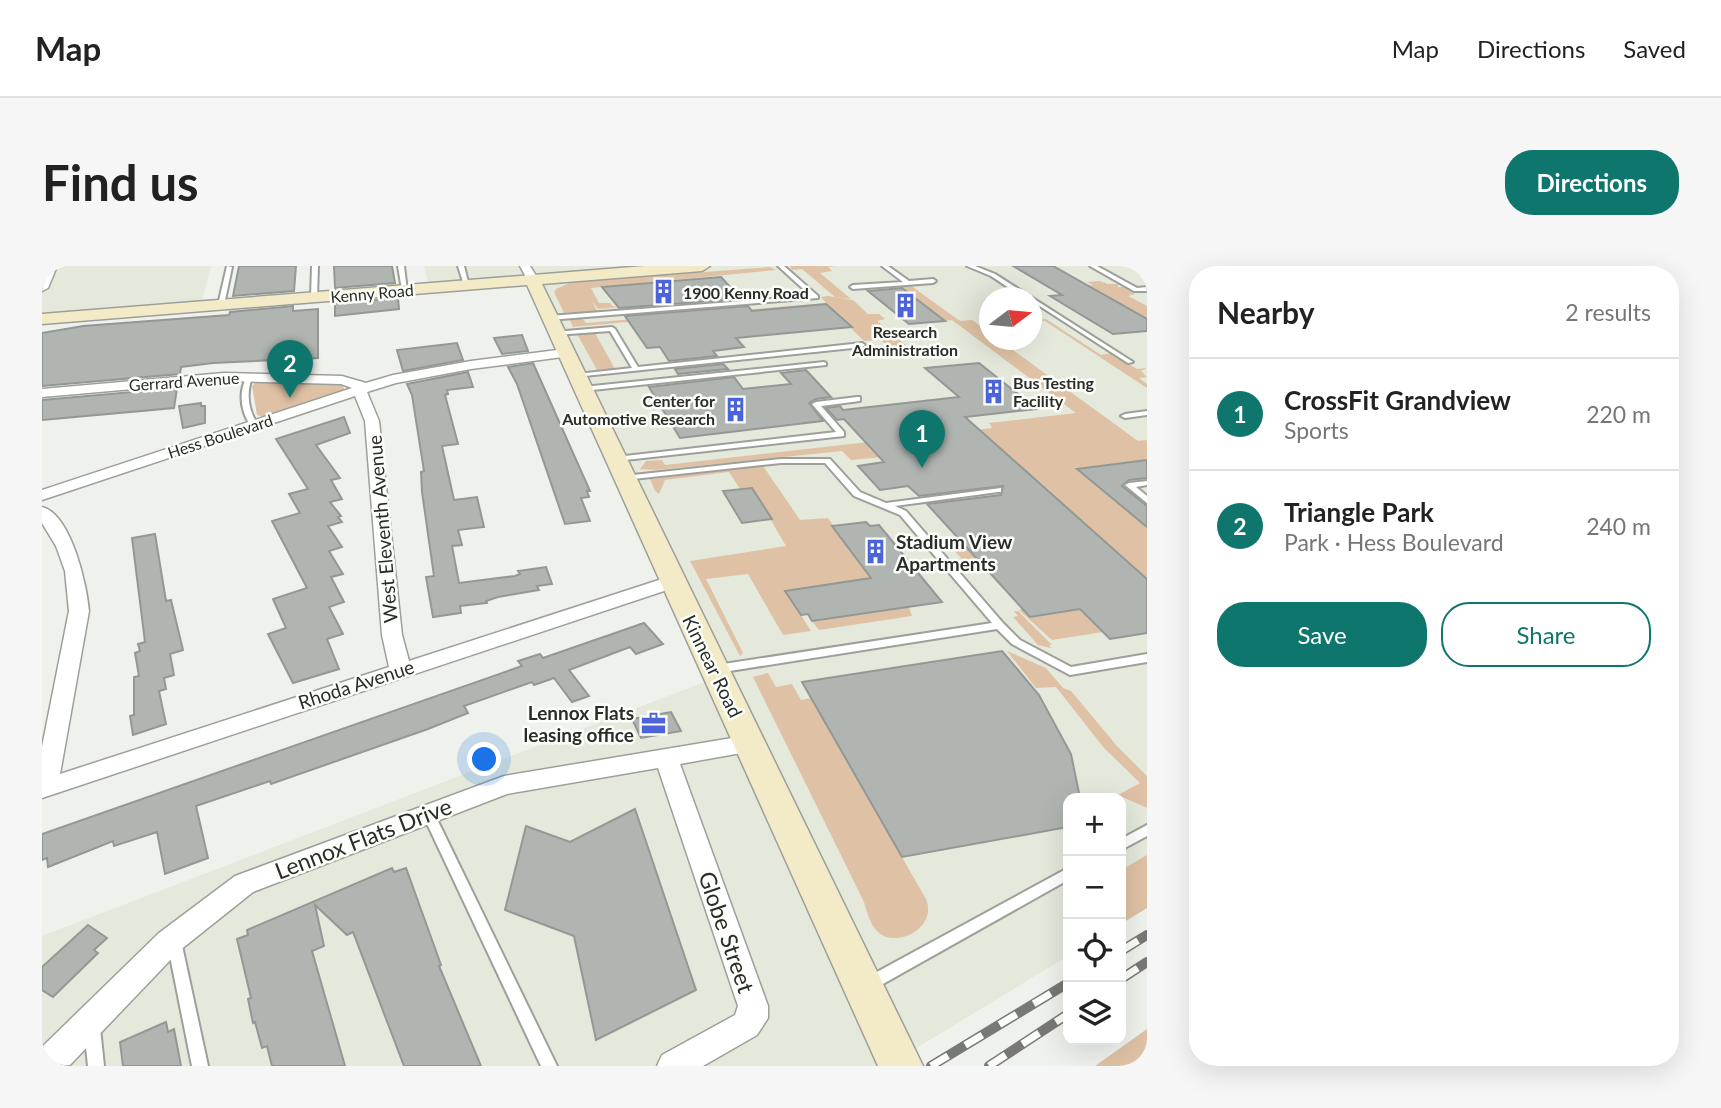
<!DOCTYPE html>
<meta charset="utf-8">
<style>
body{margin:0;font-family:Lato,sans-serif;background:#f6f6f6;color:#222}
.controls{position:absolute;right:21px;bottom:21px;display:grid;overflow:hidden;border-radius:14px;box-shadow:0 7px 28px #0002}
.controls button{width:63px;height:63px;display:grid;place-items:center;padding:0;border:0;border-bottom:2px solid #e0e0e0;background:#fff;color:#222;font:35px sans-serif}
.compass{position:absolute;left:937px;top:21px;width:63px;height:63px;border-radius:50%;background:#fff;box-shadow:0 7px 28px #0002;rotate:74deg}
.you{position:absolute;left:443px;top:494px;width:24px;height:24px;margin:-18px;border:5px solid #fff;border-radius:50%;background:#1a73e8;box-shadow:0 0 0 10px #1a73e833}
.badge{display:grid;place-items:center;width:46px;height:46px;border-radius:50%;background:#0f766e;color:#fff;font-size:23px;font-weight:700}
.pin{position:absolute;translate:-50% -58px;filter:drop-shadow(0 2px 4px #0008)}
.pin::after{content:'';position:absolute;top:37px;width:24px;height:21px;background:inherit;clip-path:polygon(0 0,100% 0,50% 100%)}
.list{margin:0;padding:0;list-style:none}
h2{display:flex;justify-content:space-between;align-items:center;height:91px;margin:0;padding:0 28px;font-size:30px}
h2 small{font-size:23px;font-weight:400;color:#767676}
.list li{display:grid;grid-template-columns:46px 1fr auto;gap:21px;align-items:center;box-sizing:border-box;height:112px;padding:0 28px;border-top:2px solid #e0e0e0}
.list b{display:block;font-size:26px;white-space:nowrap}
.list p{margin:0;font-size:23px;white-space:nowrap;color:#767676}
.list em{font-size:23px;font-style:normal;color:#767676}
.actions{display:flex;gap:14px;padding:21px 28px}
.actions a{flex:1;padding:16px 0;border:2px solid #0f766e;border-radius:28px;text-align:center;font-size:24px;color:#0f766e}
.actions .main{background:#0f766e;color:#fff}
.icon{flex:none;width:38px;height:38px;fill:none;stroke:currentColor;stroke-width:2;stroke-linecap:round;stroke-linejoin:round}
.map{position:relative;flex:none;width:1105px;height:800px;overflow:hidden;border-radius:28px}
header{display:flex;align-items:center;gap:42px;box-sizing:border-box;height:98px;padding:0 35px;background:#fff;border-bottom:2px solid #e0e0e0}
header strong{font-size:33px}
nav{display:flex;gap:38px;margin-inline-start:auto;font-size:24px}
.intro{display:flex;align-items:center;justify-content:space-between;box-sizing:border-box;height:168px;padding:0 42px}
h1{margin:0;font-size:49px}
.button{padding:18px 32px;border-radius:28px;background:#0f766e;color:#fff;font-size:24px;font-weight:700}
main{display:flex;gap:42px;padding:0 42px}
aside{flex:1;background:#fff;border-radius:28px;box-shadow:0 7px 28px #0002}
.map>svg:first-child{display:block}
</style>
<header>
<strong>Map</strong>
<nav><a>Map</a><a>Directions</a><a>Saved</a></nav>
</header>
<div class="intro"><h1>Find us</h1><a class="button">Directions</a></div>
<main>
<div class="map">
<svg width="1105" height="800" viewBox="0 0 1105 800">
<rect width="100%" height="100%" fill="#eff2ec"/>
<g fill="#e4e9dc" fill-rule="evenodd">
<polygon points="0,0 169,0 159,39 0,52"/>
<path d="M382,0H1105V642L1079,658V532H1026V690L845,800H0V670L678,410L492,13L387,21ZM948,32H990V74H948Z"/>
</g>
<g fill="#dfc2a5">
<polygon points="748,0 794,0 786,1 790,5 778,7 809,33 793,31 760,3 750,4"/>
<polygon points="728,1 734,4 549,22 557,37 568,37 570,40 578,41 556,43 550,35 555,45 522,47 512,26 514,23 530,16"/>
<polygon points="1058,15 1066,18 1076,18 1076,21 1081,21 1093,28 1086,30 1105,40 1105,52 1046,20 1051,19 1045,16"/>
<polygon points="868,19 918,55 930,54 947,66 948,74 957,74 1096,175 1105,174 1105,194 1037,203 1105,261 1105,313 945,171 876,179 840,191 809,194 800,185 614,204 598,203 604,195 620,194 623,199 950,162 947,157 1034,147 910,54 903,55 856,20"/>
<polygon points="786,30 811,34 826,48 837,48 843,53 835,55 866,81 849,83 839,74 822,75 784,38 531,61 527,52 540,52 544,57 784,37 779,31"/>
<polygon points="1004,53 1059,89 1070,87 1095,103 1105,102 1099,105 1105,111 1097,112 1105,118 1105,122 1003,55 990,54"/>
<polygon points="553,67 573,103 555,104 535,68"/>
<polygon points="215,115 299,118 302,122 301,125 222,151 215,149 210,120"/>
<polygon points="721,200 758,254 786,252 829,312 744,325 769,365 741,369 706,308 664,313 701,387 698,390 648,295 744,280 710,222 698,223 687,206 623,214 617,228 613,225 608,213"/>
<polygon points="916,272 945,305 932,307 904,275"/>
<polygon points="867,341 870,350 777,364 770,355"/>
<polygon points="980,343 988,351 1038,343 1061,366 1010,374 977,344"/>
<polygon points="972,345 976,345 1010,379 1007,379 1009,382 996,379 971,351 976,350"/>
<polygon points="965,385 1004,402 1021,422 1029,425 1075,480 1105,510 1105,542 1076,529 1098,517 1062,482 1014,421 994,422"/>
<path d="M726,407L734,421L750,418L759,434L769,432L884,633C896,662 854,683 836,666C828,659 825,646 822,636L711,411Z"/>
<polygon points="1105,589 1105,642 1079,658 1079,604"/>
<polygon points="1105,763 1105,787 1087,800 1053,800"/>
</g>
<g fill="#b0b5b2" stroke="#939894" stroke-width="2">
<polygon points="197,0 254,0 252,25 191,30"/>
<polygon points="292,0 350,0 353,17 293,22"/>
<polygon points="971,0 1011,0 1105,53 1105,65 1071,68 1008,30 1020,29"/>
<polygon points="679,11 699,33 577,42 560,21"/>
<polygon points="860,22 903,55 867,58 826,25"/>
<polygon points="356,32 357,43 293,50 293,37"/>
<polygon points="784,38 810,61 694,72 702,81 671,85 675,90 627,95 618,81 605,82 583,50 706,40 710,45"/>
<polygon points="251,40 251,45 276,43 276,92 171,97 139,101 138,108 0,120 0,67 41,60 187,49 188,46"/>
<polygon points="480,69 486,85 460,88 452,72"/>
<polygon points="415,77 421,94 361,105 355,84"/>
<polygon points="491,97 548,225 545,225 547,231 539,232 548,255 523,258 475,118 466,101"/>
<polygon points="937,97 995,143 923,151 1105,313 1105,367 1068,373 1038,343 988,351 885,238 959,229 961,220 877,230 866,220 838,224 816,200 842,196 802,153 795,154 784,142 798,140 801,144 917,131 883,102"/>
<polygon points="681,98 686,103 636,108 633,103"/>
<polygon points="764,104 789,131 774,133 767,137 781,155 638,172 607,121 692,111 701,123 749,118 739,107"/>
<polygon points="426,106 431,121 405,124 406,128 403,129 416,178 400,180 412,234 435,231 442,261 416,264 420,279 410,280 417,317 473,310 478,308 476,305 504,301 510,318 495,320 497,324 456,331 444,335 445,337 418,340 419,347 391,351 384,311 392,310 380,226 379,206 382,205 370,129 365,118"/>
<polygon points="135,122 132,142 0,154 0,134"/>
<polygon points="159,137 159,140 163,140 163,157 141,162 137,140"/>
<polygon points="302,151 308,167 274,179 298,212 289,214 300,233 288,236 299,250 296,251 300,256 286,260 300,281 287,285 301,308 289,311 302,336 287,341 301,368 285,373 297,403 251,417 226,368 244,362 231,333 265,322 230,255 258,247 247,228 266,223 234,173"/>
<polygon points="1105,194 1105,212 1087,214 1080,220 1105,240 1105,261 1035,203"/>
<polygon points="710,222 730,253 700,257 681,225"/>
<polygon points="824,256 828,260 837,259 900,336 770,355 766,348 759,349 743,325 829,312 790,260"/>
<polygon points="113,268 124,335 129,334 141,384 128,388 132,409 122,412 124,423 117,425 124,458 91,469 88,450 92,449 92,411 97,410 93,387 98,385 96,378 103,376 90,272"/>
<polygon points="602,357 621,378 594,388 588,381 527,404 547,430 530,436 512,412 492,419 490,416 422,440 426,447 386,463 229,518 228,515 154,540 166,592 123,608 115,566 72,580 71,575 6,601 5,592 0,594 0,568 480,400 476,395 498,388 501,392"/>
<polygon points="960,385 997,429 1029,488 1038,532 1026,532 1026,561 860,591 760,416"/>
<polygon points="629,446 639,465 599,472 590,453"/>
<polygon points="593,543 654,724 554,774 532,670 463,644 484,560 528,576"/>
<polygon points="350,602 352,606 364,602 399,699 397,700 439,800 362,800 311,666 305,669 273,639 282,680 270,685 303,800 230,800 225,780 220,782 213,756 211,757 206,733 209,732 195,673 206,669 205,664"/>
<polygon points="46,659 65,672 52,684 56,687 11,731 0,724 0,701"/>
<polygon points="124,756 126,766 132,763 139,800 81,800 78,776"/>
</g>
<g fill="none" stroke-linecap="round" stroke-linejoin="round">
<defs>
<g id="lane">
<polygon points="185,0 190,1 182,39 179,41 176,39"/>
<polygon points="270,0 276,0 275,31 272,33 269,31"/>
<polygon points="356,0 362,0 365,25 360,24"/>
<polygon points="416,0 422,0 427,20 422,19"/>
<polygon points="736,0 742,0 776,30 776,32 507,54 504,52 507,50 769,30"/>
<polygon points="840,0 846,0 867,15 891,13 894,15 891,17 811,23 808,21 811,19 861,16"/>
<polygon points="925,0 933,0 953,8 1091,96 1086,97 990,35 990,32 982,32 949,10"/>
<polygon points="1048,0 1055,0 1095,22 1105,21 1105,25 1092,25"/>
<polygon points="570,61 573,63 596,101 820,77 823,79 820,81 533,111 532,110 535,108 590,102 568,65 514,69 511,67 512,66"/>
<polygon points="782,96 784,97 784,99 541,125 538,123 541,121"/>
<path d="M207,109L210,111C204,128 206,144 216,159L212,161H209C199,145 196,127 205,110Z"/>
<polygon points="815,131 818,131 818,135 779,140 802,166 802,170 574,195 570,193 574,191 794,166 770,138 774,136"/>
<polygon points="1105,145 1105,149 1083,152 1079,150 1083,148"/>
<polygon points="739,193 788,193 818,226 844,237 959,222 959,226 956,226 853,240 864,245 961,357 978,374 1029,401 1105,388 1105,396 1028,409 970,378 955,363 675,407 671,406 670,403 671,400 675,399 950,357 858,249 812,230 783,197 739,197 582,214 578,212 582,210"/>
<polygon points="1105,215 1105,219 1094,221 1105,230 1105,237 1083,219 1087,217"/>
<polygon points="386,542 390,543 392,547 515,800 499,800 380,547 382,543"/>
<polygon points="1105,559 1105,570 1079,584 1079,573"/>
<polygon points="1026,602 1026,614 832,723 827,725 822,723 820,718 822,713"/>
<polygon points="132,669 137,670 139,675 166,800 150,800 125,675 127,670"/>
<polygon points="50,755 55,757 58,762 62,800 46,800 42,762 45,757"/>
</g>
<g id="street">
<polygon points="5,0 15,0 6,22 0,25 0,10"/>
<polygon points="478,0 488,0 496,13 494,15 486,15"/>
<path d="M523,83L529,87L528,90L429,103L354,117L325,126L337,155L360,369L367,395L623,312H637L639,316L637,320L0,532V481L27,345L23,305L14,280L0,257V241C29,248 45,319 47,345L18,508L347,401L340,369L323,155L313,130L0,234V224L310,122L299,118L182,115L0,131V123L182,107L300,110L324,117L351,109L429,95Z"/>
<polygon points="708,469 716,472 720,478 716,484 638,498 726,740 726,752 715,769 661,800 615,800 620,789 693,749 696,740 616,502 465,528 211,626 137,685 28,799 0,800 0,781 117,667 193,610 462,510"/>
</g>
<polygon id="secondary" points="603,0 668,0 660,5 500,18 881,800 836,800 485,19 0,58 0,48"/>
</defs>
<use href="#lane" stroke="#9da09a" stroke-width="4"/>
<use href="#street" stroke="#9da09a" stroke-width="3"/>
<use href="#secondary" stroke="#9da09a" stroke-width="3"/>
<use href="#lane" fill="#fff" fill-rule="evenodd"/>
<use href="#street" fill="#fff" fill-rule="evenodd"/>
<use href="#secondary" fill="#f3ebc7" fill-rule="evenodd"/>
<defs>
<g id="rail">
<polyline points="1079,685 1105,669"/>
<polyline points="1079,713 1105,696"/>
<polyline points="889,800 1026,717"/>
<polyline points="947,800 1026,748"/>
</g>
</defs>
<use href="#rail" stroke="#787976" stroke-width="10"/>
<use href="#rail" stroke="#fcfff9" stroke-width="7" stroke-dasharray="20" stroke-linecap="butt"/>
</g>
<defs>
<symbol id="building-bare" viewBox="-9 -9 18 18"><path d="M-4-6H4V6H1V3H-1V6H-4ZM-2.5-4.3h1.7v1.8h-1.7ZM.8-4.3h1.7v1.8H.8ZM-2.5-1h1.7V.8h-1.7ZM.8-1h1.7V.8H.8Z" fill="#4d63d8" stroke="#fcfff9" stroke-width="2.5" paint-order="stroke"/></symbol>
<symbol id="office-bare" viewBox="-9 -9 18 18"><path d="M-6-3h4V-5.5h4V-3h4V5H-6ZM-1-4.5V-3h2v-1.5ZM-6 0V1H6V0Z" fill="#4d63d8" stroke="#fcfff9" stroke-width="2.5" paint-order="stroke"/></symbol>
</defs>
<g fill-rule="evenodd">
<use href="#building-bare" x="604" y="8" width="35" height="35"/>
<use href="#building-bare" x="846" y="22" width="35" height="35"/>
<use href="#building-bare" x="934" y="108" width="35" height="35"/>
<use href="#building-bare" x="676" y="126" width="35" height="35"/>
<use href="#building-bare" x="816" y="268" width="35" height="35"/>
<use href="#office-bare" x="594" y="440" width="35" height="35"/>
</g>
<g text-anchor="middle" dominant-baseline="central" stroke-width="5" stroke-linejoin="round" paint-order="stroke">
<g font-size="16" font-weight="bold" fill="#2b2c2a" stroke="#fcfff9" text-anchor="start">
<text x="641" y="26">1900 Kenny Road</text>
<text x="863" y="65" text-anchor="middle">Research<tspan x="863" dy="18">Administration</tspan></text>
<text x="971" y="116">Bus Testing<tspan x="971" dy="18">Facility</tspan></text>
<text x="673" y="134" text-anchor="end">Center for<tspan x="673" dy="18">Automotive Research</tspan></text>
</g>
<g font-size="16" fill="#2b2c2a" stroke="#fcfff9">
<text transform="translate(330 27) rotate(-5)">Kenny Road</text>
<text transform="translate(142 115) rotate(-4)">Gerrard Avenue</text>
<text transform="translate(178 170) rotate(-18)">Hess Boulevard</text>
</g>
<g font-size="19" fill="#2b2c2a" stroke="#fcfff9">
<text transform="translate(340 263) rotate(-95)">West Eleventh Avenue</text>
<text transform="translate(671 400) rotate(64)">Kinnear Road</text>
<text transform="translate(314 418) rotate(-18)">Rhoda Avenue</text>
</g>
<g font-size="19" font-weight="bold" fill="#2b2c2a" stroke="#fcfff9" text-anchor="start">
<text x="854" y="275">Stadium View<tspan x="854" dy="22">Apartments</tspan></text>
<text x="592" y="446" text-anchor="end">Lennox Flats<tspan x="592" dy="22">leasing office</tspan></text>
</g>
<g font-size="23" fill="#2b2c2a" stroke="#fcfff9">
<text transform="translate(321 572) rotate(-21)">Lennox Flats Drive</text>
<text transform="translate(685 666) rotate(71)">Globe Street</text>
</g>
</g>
</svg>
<div class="controls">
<button>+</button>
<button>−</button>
<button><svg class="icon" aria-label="locate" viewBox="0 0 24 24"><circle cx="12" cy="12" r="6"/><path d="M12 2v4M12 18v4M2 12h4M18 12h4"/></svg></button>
<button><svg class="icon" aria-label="layers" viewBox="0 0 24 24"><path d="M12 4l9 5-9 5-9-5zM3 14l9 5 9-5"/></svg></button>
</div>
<svg class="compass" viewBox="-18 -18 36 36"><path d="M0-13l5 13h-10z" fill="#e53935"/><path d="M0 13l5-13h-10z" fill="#767676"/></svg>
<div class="you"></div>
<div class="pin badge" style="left:880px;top:202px">1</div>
<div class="pin badge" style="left:248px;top:132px">2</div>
</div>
<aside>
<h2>Nearby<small>2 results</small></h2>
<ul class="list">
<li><span class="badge">1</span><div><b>CrossFit Grandview</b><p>Sports</p></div><em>220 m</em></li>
<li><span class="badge">2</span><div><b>Triangle Park</b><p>Park · Hess Boulevard</p></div><em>240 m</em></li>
</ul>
<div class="actions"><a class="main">Save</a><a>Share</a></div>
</aside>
</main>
